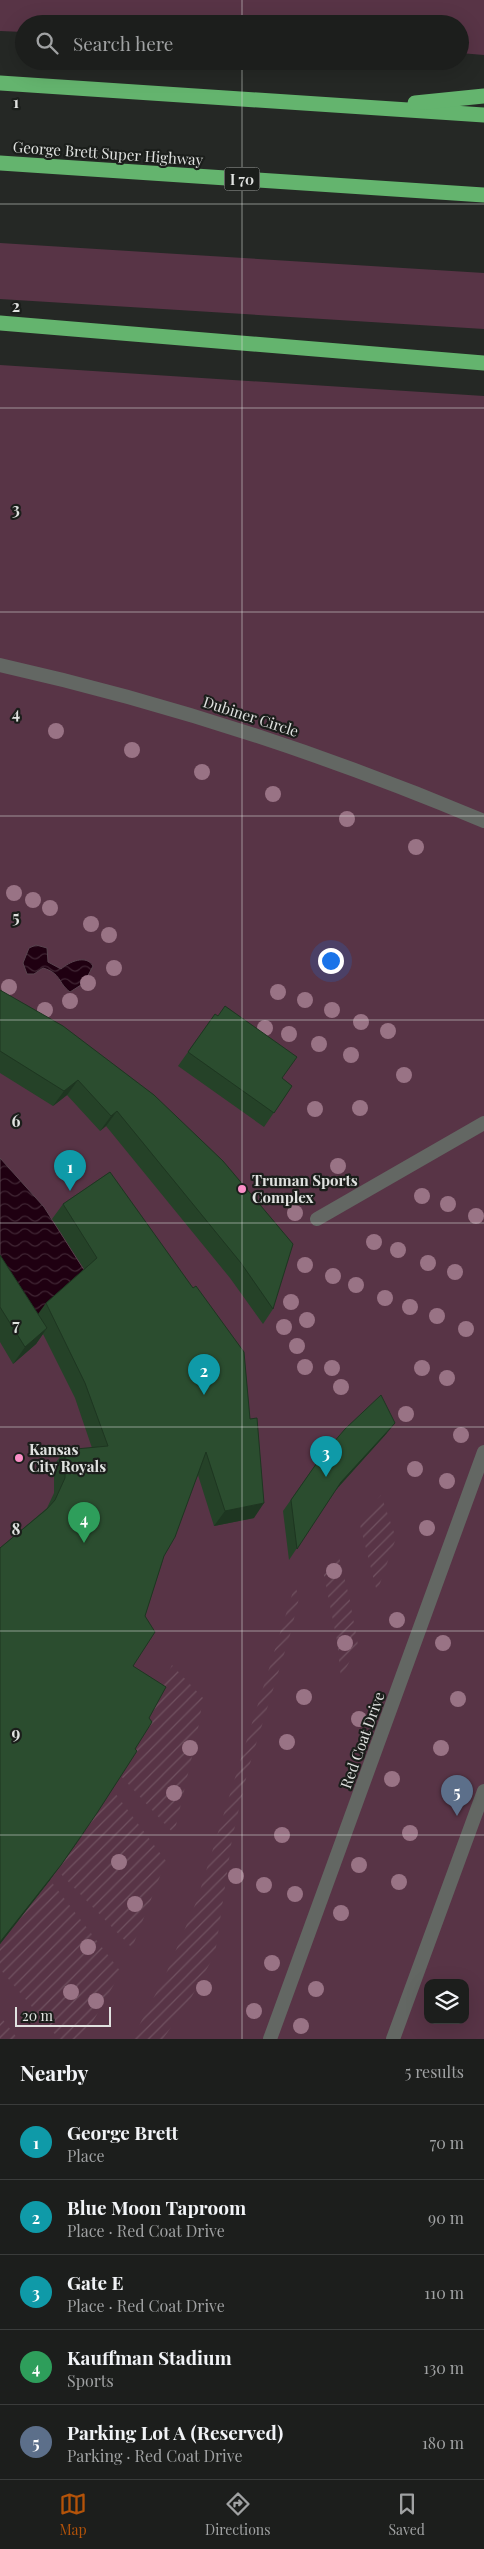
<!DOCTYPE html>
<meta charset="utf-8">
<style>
body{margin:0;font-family:"Playfair Display",serif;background:#292b29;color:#f1f3f6}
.controls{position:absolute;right:15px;bottom:15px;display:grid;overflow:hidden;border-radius:10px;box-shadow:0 5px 20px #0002}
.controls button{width:45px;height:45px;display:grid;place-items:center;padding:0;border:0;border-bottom:1px solid #3a3c3b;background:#1c1e1c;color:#f1f3f6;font:25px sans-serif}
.scale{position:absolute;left:15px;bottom:12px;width:96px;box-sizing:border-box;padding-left:5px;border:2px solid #e0e2e0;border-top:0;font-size:14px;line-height:18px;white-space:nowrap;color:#e0e2e0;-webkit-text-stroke:4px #1b1e1b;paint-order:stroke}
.you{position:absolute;left:330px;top:960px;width:18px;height:18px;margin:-12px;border:4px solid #fff;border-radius:50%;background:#1a73e8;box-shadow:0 0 0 8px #1a73e833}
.badge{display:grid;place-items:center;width:32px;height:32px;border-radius:50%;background:#b45309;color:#fff;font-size:16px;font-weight:700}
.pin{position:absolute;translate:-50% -41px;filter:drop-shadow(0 1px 2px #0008)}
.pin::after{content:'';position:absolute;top:26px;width:18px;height:15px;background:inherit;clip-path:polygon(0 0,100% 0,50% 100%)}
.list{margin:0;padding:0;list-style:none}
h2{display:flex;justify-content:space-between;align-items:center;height:65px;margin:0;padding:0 20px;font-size:21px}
h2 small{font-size:16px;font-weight:400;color:#a0a2a3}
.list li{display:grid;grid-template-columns:32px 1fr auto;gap:15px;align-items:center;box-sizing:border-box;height:75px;padding:0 20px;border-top:1px solid #3a3c3b}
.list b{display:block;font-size:19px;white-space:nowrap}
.list p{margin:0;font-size:16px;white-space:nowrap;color:#a0a2a3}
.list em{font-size:16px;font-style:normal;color:#a0a2a3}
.icon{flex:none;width:28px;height:28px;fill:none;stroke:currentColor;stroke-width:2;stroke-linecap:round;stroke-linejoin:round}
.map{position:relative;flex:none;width:484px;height:2039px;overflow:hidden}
.search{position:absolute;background:#1c1e1c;box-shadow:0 5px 20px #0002;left:15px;right:15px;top:15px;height:55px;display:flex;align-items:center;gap:12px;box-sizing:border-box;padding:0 18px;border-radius:28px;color:#a0a2a3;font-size:19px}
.sheet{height:440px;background:#1c1e1c}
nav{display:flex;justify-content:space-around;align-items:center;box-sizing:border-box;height:70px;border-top:1px solid #3a3c3b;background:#1c1e1c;font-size:14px;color:#a0a2a3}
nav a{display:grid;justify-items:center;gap:2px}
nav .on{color:#b45309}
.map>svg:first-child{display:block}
</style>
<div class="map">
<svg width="484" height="2039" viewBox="0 0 484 2039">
<defs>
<pattern id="garden-furrows" width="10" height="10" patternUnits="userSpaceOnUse" patternTransform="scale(1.25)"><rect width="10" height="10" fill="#583446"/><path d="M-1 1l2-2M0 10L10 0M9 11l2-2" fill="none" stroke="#705160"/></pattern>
<pattern id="water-waves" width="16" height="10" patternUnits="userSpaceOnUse" patternTransform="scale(1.25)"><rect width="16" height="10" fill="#1f0011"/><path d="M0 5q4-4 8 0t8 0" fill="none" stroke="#3f2533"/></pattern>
</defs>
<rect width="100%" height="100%" fill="#252825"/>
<g fill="#583446" fill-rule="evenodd">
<polygon points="0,0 484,0 484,55 460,53 460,24 24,24 24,32 0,31"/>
<polygon points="0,243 484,273 484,329 0,299"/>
<path d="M0,365L484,396V2039H0ZM428,1983H465V2020H428Z"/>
</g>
<g fill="url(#garden-furrows)">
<polygon points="381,1495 396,1538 377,1592 359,1521"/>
<polygon points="339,1557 349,1596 358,1645 341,1678 337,1641 323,1570"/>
<polygon points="295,1585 299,1598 290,1635 248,1770 232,1839 215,1954 191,1998 163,2039 132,2039 165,1976 197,1900"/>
<polygon points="172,1665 203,1698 197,1735 174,1834 120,1775"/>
<polygon points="112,1789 166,1861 132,1948 57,1870"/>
<polygon points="50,1880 121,1972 83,2039 59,2039 0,1969 0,1943"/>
<polygon points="0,2016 18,2039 0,2039"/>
</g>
<g fill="url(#water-waves)" stroke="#59444f">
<path d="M36,945L47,948L48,962L61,969C69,962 86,954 93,966L84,983L70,992C58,983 61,973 43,968L34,974H27L23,963L29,948Z"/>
<polygon points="0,1158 44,1207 86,1273 25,1327 0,1287"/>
</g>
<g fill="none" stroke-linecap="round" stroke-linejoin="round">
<g stroke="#636763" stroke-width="14">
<polyline points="317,1219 484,1123"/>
<polyline points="393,2039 484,1791"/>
</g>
<g stroke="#636763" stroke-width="14">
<path d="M0,665C166,702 327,755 484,821"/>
<polyline points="270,2039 484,1452"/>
</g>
<g stroke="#64b46e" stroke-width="15">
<polyline points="0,83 484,115"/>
<polyline points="415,103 484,96"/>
<polyline points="0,163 484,195"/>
<polyline points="0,323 484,363"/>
</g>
</g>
<g fill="#997385">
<circle cx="56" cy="731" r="8"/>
<circle cx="132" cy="750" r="8"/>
<circle cx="202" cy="772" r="8"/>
<circle cx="273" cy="794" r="8"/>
<circle cx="347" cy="819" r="8"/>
<circle cx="416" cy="847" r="8"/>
<circle cx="14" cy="893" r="8"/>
<circle cx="33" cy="900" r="8"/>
<circle cx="50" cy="908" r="8"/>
<circle cx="91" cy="924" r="8"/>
<circle cx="109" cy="935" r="8"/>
<circle cx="114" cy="968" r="8"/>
<circle cx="88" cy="983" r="8"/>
<circle cx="9" cy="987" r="8"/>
<circle cx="278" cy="992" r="8"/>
<circle cx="305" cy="1000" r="8"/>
<circle cx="70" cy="1001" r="8"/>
<circle cx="45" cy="1010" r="8"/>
<circle cx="332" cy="1010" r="8"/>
<circle cx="361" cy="1022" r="8"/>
<circle cx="265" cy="1028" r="8"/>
<circle cx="388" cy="1031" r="8"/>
<circle cx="289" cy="1034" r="8"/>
<circle cx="319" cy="1044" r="8"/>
<circle cx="351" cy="1055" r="8"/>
<circle cx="404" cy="1075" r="8"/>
<circle cx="360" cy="1108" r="8"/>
<circle cx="315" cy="1109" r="8"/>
<circle cx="338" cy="1166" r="8"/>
<circle cx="422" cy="1196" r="8"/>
<circle cx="448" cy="1204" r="8"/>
<circle cx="295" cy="1213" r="8"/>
<circle cx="476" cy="1216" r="8"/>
<circle cx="374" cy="1242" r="8"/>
<circle cx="398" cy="1250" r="8"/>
<circle cx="428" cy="1263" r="8"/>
<circle cx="305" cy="1265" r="8"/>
<circle cx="455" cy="1272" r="8"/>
<circle cx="333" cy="1276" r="8"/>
<circle cx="356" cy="1285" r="8"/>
<circle cx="385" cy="1298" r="8"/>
<circle cx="291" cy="1302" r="8"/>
<circle cx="410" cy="1307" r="8"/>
<circle cx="437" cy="1316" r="8"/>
<circle cx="307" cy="1320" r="8"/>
<circle cx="284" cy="1327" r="8"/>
<circle cx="466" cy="1329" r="8"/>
<circle cx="297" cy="1346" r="8"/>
<circle cx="305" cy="1367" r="8"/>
<circle cx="332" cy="1368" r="8"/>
<circle cx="422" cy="1368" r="8"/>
<circle cx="447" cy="1378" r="8"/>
<circle cx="341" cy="1387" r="8"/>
<circle cx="406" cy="1414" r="8"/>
<circle cx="461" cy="1435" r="8"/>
<circle cx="415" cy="1469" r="8"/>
<circle cx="447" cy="1481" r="8"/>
<circle cx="427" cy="1528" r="8"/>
<circle cx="334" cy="1571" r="8"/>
<circle cx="397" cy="1620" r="8"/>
<circle cx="345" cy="1643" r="8"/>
<circle cx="443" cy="1643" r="8"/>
<circle cx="304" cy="1697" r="8"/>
<circle cx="458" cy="1699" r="8"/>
<circle cx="359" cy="1719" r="8"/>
<circle cx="287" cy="1742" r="8"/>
<circle cx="190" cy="1748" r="8"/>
<circle cx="441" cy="1748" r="8"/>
<circle cx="392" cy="1779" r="8"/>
<circle cx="174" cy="1793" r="8"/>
<circle cx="410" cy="1833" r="8"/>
<circle cx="282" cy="1835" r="8"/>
<circle cx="119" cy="1862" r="8"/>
<circle cx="359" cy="1865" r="8"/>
<circle cx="236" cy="1876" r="8"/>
<circle cx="399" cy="1882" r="8"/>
<circle cx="264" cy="1885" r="8"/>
<circle cx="295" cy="1894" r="8"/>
<circle cx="135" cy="1904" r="8"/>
<circle cx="341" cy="1913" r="8"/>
<circle cx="88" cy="1947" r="8"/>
<circle cx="272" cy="1963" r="8"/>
<circle cx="204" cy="1988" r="8"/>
<circle cx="316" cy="1989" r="8"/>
<circle cx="71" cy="1992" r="8"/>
<circle cx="96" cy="2001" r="8"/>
<circle cx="254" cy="2011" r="8"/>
<circle cx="301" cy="2026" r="8"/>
</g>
<g fill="#254228">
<polygon points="0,990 154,1095 273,1309 263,1324 230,1278 106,1126 100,1131 67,1095 53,1106 0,1073"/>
<polygon points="215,1014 282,1078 292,1086 264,1127 178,1066"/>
<polygon points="110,1172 254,1518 214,1526 198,1475 164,1556 145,1616 133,1666 50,1880 0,1944 0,1548 47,1508 54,1493 54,1465 65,1450 92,1448 75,1398 43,1334 36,1344 13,1364 0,1342 0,1255 38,1314 46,1303 84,1269 52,1219 63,1204"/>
<polygon points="387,1433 335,1491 289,1560 283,1511 321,1457"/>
</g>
<g fill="#1e3621">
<polygon points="78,1080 67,1095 53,1106 64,1091"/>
<polygon points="117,1111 106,1126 100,1131 111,1116"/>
<polygon points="47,1328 36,1344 13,1364 25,1347"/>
<polygon points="395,1423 387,1433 333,1493 341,1482"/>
<polygon points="264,1503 254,1518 214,1526 225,1511"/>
<polygon points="87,1829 50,1880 0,1944 0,1942"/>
</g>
<g fill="#2b4d2f" stroke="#1e3621">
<polygon points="0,990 63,1026 154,1095 223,1161 293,1244 273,1309 241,1263 117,1111 111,1116 78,1080 64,1091 0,1051"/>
<polygon points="225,1006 297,1057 282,1078 292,1086 274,1113 188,1052 215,1014 218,1016"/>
<polygon points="110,1172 193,1288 196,1286 244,1352 250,1419 257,1418 264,1503 225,1511 206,1452 175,1537 164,1556 145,1616 155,1632 133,1666 166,1687 149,1718 152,1722 135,1749 137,1751 97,1813 61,1865 0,1942 0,1548 47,1509 55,1500 65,1478 65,1450 108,1446 85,1383 46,1303 97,1258 63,1204"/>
<polygon points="0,1255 47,1328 25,1347 0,1307"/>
<polygon points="381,1395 395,1423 341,1482 297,1549 291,1500 321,1457 345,1429"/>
</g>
<path fill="none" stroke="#e0e2e0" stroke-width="1" stroke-opacity="0.55" d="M242,0V24M242,61V2039M0,204H484M0,408H484M0,612H484M0,816H484M0,1020H484M0,1223H484M0,1427H484M0,1631H484M0,1835H484"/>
<g fill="#fa8fc7" stroke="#1b1e1b" stroke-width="2">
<circle cx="242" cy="1189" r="5"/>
<circle cx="19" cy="1458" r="5"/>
</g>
<g text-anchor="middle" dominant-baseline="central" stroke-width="4.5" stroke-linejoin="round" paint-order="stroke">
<rect fill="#1b1e1b" stroke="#a5a7a5" stroke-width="1" x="224.5" y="167.5" width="35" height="23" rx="4"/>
<g font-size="14" font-weight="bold" fill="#e0e2e0">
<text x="242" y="179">I 70</text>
</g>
<g font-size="15" fill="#e0e2e0" stroke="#1b1e1b">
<text transform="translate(108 153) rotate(4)">George Brett Super Highway</text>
<text transform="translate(251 716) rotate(18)">Dubiner Circle</text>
<text transform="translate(362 1740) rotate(-70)">Red Coat Drive</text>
</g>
<g font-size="15" font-weight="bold" fill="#e0e2e0" stroke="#1b1e1b" text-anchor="start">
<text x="252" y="1180">Truman Sports<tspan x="252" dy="17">Complex</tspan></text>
<text x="29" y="1449">Kansas<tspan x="29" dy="17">City Royals</tspan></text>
</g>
</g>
<g font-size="16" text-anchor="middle" font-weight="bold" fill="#e0e2e0" stroke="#1b1e1b" stroke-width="4.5" stroke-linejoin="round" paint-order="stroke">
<text x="16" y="108">1</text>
<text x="16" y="312">2</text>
<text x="16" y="515">3</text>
<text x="16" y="719">4</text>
<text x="16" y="923">5</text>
<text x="16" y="1127">6</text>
<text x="16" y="1331">7</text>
<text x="16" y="1535">8</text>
<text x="16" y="1739">9</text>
</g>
</svg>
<div class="controls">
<button><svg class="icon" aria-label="layers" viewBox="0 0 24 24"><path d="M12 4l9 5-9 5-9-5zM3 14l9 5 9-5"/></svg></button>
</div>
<div class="scale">20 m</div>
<div class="you"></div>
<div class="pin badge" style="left:70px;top:1191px;background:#0f9aa8">1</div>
<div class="pin badge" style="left:204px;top:1395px;background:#0f9aa8">2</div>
<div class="pin badge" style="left:326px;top:1477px;background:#0f9aa8">3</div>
<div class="pin badge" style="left:84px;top:1543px;background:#2e9e5b">4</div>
<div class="pin badge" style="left:457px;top:1816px;background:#5c6f8a">5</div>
<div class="search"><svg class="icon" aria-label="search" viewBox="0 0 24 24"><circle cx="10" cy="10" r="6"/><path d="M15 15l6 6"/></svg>Search here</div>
</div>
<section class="sheet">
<h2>Nearby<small>5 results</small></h2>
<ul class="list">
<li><span class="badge" style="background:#0f9aa8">1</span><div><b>George Brett</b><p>Place</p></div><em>70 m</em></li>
<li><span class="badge" style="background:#0f9aa8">2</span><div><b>Blue Moon Taproom</b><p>Place · Red Coat Drive</p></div><em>90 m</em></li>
<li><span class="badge" style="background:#0f9aa8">3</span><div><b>Gate E</b><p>Place · Red Coat Drive</p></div><em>110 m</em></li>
<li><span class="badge" style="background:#2e9e5b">4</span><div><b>Kauffman Stadium</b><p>Sports</p></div><em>130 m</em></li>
<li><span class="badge" style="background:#5c6f8a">5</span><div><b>Parking Lot A (Reserved)</b><p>Parking · Red Coat Drive</p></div><em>180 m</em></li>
</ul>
</section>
<nav>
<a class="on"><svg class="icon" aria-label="map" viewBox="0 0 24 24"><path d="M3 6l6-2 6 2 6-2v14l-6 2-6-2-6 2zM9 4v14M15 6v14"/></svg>Map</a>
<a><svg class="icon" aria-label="directions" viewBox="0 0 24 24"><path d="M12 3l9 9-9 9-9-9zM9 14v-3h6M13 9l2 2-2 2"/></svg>Directions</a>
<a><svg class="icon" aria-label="saved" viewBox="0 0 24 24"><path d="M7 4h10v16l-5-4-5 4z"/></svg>Saved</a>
</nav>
